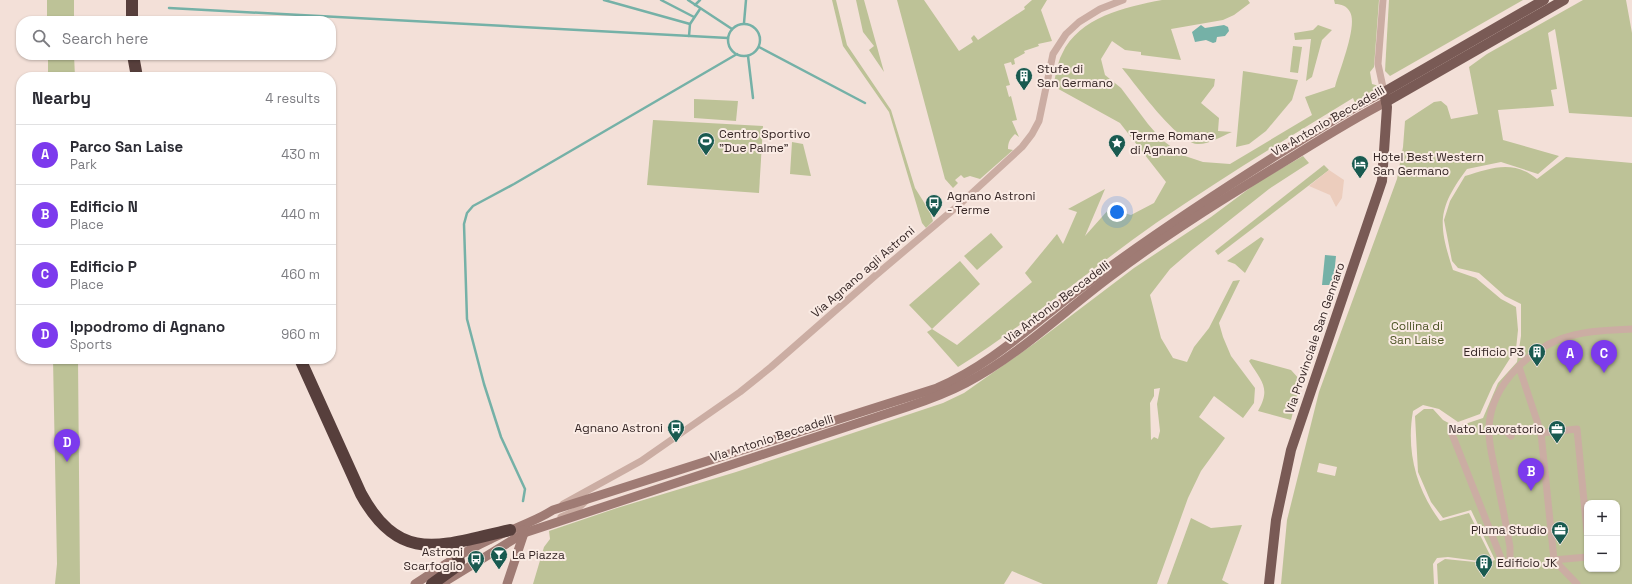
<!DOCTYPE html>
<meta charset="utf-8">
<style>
body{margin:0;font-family:"Space Grotesk",sans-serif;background:#f7f7f7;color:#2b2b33}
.controls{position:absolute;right:12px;bottom:12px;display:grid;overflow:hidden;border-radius:8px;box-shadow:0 1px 3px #0004}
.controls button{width:36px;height:36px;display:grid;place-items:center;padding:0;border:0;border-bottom:1px solid #e1e1e2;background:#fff;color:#2b2b33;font:20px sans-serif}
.you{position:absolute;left:1117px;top:212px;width:14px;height:14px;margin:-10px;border:3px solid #fff;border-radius:50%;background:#1a73e8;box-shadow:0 0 0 6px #1a73e833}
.badge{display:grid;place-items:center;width:26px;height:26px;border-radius:50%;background:#7c3aed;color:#fff;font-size:13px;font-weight:700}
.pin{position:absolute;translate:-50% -33px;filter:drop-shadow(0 1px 2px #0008)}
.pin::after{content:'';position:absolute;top:21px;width:14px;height:12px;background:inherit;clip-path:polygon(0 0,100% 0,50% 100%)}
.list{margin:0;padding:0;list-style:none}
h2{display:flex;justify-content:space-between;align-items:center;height:52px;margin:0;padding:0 16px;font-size:17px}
h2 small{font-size:13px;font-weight:400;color:#7c7c81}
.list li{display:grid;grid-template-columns:26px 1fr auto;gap:12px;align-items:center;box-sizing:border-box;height:60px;padding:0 16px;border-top:1px solid #e1e1e2}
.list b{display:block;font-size:15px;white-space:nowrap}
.list p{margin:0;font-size:13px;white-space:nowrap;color:#7c7c81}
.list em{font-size:13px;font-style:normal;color:#7c7c81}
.icon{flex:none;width:22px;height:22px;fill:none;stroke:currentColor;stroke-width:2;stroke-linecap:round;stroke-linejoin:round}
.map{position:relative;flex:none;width:1632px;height:584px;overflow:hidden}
.search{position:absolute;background:#fff;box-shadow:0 1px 3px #0004;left:16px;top:16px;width:320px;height:44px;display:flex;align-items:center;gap:10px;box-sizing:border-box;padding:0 14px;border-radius:16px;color:#7c7c81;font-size:15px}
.panel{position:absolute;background:#fff;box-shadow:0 1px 3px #0004;left:16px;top:72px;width:320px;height:292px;border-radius:16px}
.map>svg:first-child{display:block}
</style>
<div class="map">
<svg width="1632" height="584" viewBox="0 0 1632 584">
<rect width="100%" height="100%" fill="#f3e0d8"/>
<g fill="#bdc297" fill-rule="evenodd">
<rect x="47" y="0" width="27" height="21"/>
<polygon points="832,0 836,0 847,45 891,110 915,188 930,212 933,221 926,228 922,223 889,112 843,46"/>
<polygon points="856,0 864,0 884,72 869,50 874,46 863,32"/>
<path d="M897,0H924L959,51L973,42L971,38L974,35L978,40L1025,9L1024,7L1032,0H1047L1041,10L1052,41L1038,44L1039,46L1024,51L1025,53L1014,59L1015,64L1012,65L1011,62L1004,64L1010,85L1006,86L1009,97L1011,96L1017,120L1012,121L1019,137L1015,134C1010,139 1008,142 1008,149L1013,150L980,179L970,176L964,178L961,175L955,180L958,183L953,188L945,179Z"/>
<path d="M1162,0H1248L1250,3L1234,15L1223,20L1171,29L1181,60L1141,55V52L1125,50L1112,41L1101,59L1105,75L1121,88L1148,124L1161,139L1182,155L1203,162L1230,164L1312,115L1305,97L1335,87C1339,71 1358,26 1350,12C1347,6 1341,4 1335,4L1334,0H1379L1374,67L1370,72L1372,84L1379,86L1374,91L1355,103L1353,98C1286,139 1220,179 1156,223C1089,270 1027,324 958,367L927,332L932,329L909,305L960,261L980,284L932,329L957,345L1032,282L1025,273L1057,234L1063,244L1077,212L1068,209L1105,189L1085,236L1109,209L1131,215L1154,203L1166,182L1120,123L1053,86C1056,76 1057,63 1062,54C1079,17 1125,7 1162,0Z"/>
<polygon points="1389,0 1523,0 1390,76 1385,71"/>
<path d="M1583,0H1626L1632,33V117L1569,113L1555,29L1548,33L1557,89L1551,90L1554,106L1498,110L1503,140L1559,156L1538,174L1501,162L1467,169C1437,209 1438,224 1453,270L1476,278L1501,299L1516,307L1518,330L1516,349L1493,385L1480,414L1458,422L1439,409L1423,405L1413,411C1406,451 1416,489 1440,521L1469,513L1491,557L1486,562L1448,557L1437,558L1433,564L1434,584H1281L1287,520L1319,392L1397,179L1403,147L1405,121L1434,102L1441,101L1447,106L1451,119L1478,114L1469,67L1487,54ZM1319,463L1337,467L1335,476L1317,472Z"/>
<polygon points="1318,25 1332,30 1322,40 1312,77 1306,81 1311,39 1295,40 1294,33 1313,30"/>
<polygon points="1293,46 1302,47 1298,73 1290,72"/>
<polygon points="48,55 74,55 75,77 48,77"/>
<path d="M1122,68L1215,79L1214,86L1201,103L1219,118L1218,131L1232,132C1222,136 1208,145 1197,144C1177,142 1136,85 1122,68Z"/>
<polygon points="1243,71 1298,80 1292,100 1266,131 1249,144 1236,147"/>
<polygon points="694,99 738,101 736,121 694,118"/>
<polygon points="653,120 763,126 759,193 647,185"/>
<polygon points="792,142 803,144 811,176 790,174"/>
<path d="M1303,156L1309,163L1269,189L1192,250L1170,269L1150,295L1161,338L1173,358L1187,362L1194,347L1209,328L1233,281L1240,280L1219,323L1223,337L1231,356L1255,388L1254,403L1243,418L1214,396L1199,417L1225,438L1201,471L1188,498L1157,584H1043L1012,571L1004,584H533L544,547L550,539L549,531L617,508L736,472L943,403L964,393L1035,343L1134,268L1211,217L1258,182ZM1160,388L1157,404L1160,431L1158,439L1154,437L1151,440L1150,403L1154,396V389Z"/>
<path d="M1566,157L1632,163V584H1438L1437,564L1445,559L1485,563L1495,560L1471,510L1443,518L1431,502L1418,472L1415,416L1424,409H1433L1443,420L1456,427L1483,418L1498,383L1517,362L1521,336V304L1505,296L1479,273L1458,268L1452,261L1444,220L1450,201L1465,176C1491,168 1513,159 1537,179ZM1587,503H1617V569H1587Z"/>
<polygon points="1324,165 1329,170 1218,255 1215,251"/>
<polygon points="991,233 1003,247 977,270 964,256"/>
<polygon points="1261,237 1264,239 1245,273 1235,264 1227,261"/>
<polygon points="53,359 78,359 80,584 55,584 57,564"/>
<path d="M1251,359L1291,370L1301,381L1291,420L1258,411C1271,388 1262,382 1249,361Z"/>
<polygon points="1191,518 1211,528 1242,525 1222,580 1229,584 1167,584"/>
</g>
<polygon fill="#eccdbd" points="1329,170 1344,180 1342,198 1336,207 1330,195 1309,186"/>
<g fill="#75b1a7">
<polygon points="1201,25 1205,28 1224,25 1228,27 1229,31 1225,36 1217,37 1216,42 1213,43 1206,40 1195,42 1192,32"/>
<polygon points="1325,255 1336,256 1333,285 1322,285"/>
</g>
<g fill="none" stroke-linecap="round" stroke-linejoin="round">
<g stroke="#75b1a7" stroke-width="2.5">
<polyline points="604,0 690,24"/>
<polyline points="661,0 694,17"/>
<polyline points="688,0 732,29"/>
<polyline points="695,5 700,0"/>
<polyline points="169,8 728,38"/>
<polyline points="744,23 746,0"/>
<circle cx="744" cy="40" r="16"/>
<polyline points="689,36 690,24 700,9"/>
<polyline points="759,47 865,103"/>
<polyline points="748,56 753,98"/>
<polyline points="523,501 525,489 501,437 484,384 467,319 464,224 467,213 473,206 514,184 737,54"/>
</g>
<g stroke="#cbada3" stroke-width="7">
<polyline points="1383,0 1378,64 1384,92"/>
<polyline points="1519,367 1541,433 1554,560 1577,584"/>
<polyline points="1508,433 1511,436"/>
<polyline points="1541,433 1577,429 1587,532"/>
<path d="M1452,434L1501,558L1504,563L1510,564V547C1506,523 1501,499 1496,475C1493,459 1488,443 1489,427C1491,383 1534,344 1574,335C1593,330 1613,330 1632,329"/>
<polyline points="563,504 641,461 740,392 771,367 876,275 960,204 1022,147 1032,134 1039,121 1053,54 1066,34 1079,22 1100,9 1123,0"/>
<polyline points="561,517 575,511 588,499"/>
<polyline points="1554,560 1587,557"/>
</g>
<g stroke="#9f7b74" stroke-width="9">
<path d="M415,584C439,568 463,552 489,540C510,529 533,523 553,510L937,388C993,364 1036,321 1085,285C1147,239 1212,196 1277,155C1312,134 1347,110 1384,92"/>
<path d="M441,584L524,533L907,407C928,400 947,393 966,383C1019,355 1063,312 1110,277C1165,235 1225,198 1284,162C1318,141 1351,120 1386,102"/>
<polyline points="507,584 524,533 523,530"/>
</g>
<g stroke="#795a55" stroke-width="10">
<polyline points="1386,102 1564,0"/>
<polyline points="1269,584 1276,520 1291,450 1382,181 1387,107 1384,92 1544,0"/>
</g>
<g stroke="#573f3c" stroke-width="12">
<polyline points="132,0 132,21"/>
<polyline points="133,55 137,77"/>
<path d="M300,359L361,494C401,567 444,544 510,530"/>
<polyline points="432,584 457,566 459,562 457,552 441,547"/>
</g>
</g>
<defs>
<symbol id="building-pin" viewBox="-11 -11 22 30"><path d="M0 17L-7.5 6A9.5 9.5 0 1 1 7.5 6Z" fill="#195a50" stroke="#faebe4"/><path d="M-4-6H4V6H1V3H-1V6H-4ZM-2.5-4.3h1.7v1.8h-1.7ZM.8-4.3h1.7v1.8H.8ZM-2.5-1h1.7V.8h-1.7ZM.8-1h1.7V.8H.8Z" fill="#fff"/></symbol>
<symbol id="stadium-pin" viewBox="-11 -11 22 30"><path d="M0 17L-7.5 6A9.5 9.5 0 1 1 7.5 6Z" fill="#195a50" stroke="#faebe4"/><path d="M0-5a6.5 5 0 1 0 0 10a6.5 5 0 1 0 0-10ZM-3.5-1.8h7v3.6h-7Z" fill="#fff"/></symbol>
<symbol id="sight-pin" viewBox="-11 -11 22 30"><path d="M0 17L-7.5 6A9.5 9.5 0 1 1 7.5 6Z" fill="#195a50" stroke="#faebe4"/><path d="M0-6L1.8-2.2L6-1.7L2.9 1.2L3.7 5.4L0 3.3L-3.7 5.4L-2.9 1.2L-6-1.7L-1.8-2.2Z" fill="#fff"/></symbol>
<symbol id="hotel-pin" viewBox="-11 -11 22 30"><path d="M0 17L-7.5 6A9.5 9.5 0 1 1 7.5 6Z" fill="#195a50" stroke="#faebe4"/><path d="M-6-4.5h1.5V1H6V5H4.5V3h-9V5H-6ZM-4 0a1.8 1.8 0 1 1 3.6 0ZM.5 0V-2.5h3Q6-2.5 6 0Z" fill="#fff"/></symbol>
<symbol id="bus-pin" viewBox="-11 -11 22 30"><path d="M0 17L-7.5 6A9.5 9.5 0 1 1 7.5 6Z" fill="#195a50" stroke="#faebe4"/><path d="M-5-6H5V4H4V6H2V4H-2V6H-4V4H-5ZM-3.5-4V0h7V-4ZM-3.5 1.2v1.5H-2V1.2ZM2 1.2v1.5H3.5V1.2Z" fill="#fff"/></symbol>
<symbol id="office-pin" viewBox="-11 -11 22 30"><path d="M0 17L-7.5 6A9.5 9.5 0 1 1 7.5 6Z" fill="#195a50" stroke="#faebe4"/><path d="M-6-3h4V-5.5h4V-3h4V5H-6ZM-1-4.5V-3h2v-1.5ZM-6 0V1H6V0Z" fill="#fff"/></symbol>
<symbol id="bar-pin" viewBox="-11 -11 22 30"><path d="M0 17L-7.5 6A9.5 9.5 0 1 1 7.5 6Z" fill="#195a50" stroke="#faebe4"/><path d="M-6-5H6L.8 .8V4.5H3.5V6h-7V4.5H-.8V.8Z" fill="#fff"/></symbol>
</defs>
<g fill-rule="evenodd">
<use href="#building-pin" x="1014" y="66" width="20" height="27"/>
<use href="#stadium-pin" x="696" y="131" width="20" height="27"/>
<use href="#sight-pin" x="1107" y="133" width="20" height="27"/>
<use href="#hotel-pin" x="1350" y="154" width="20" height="27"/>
<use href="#bus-pin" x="924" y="193" width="20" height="27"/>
<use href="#building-pin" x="1527" y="342" width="20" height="27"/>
<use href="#bus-pin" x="666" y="418" width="20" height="27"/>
<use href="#office-pin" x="1547" y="419" width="20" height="27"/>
<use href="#office-pin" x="1550" y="520" width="20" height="27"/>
<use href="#bar-pin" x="489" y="545" width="20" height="27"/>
<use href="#bus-pin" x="466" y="549" width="20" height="27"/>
<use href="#building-pin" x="1474" y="553" width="20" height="27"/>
</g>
<g text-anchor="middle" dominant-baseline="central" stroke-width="4" stroke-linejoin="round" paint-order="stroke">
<g font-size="12" fill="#362726" stroke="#faebe4" text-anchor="start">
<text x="1037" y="69">Stufe di<tspan x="1037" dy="14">San Germano</tspan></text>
<text x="719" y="134">Centro Sportivo<tspan x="719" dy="14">"Due Palme"</tspan></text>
<text x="1130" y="136">Terme Romane<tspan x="1130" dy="14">di Agnano</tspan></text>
<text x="1373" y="157">Hotel Best Western<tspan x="1373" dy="14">San Germano</tspan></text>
<text x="947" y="196">Agnano Astroni<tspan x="947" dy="14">- Terme</tspan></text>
<text x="1524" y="352" text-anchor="end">Edificio P3</text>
<text x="663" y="428" text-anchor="end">Agnano Astroni</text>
<text x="1544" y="429" text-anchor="end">Nato Lavoratorio</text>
<text x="1547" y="530" text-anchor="end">Pluma Studio</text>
<text x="463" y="552" text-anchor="end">Astroni<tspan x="463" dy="14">Scarfoglio</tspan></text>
<text x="512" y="555">La Piazza</text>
<text x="1497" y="563">Edificio JK</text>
</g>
<g font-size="12" fill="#362726" stroke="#faebe4">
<text transform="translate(1328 121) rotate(-30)">Via Antonio Beccadelli</text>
<text transform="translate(863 272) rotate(-41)">Via Agnano agli Astroni</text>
<text transform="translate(1057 302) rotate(-37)">Via Antonio Beccadelli</text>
<text transform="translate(1315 338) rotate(-71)">Via Provinciale San Gennaro</text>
<text transform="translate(772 438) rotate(-18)">Via Antonio Beccadelli</text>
</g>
<g font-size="12" fill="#4f5628" stroke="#faebe4">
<text x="1417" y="326">Collina di<tspan x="1417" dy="14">San Laise</tspan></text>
</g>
</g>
</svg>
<div class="controls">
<button>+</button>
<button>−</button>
</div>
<div class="you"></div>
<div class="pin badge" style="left:1570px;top:373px">A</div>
<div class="pin badge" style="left:1531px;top:491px">B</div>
<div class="pin badge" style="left:1604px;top:373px">C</div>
<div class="pin badge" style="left:67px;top:462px">D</div>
<div class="search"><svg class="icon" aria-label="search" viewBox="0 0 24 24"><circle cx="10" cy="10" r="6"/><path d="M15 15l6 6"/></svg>Search here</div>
<section class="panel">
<h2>Nearby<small>4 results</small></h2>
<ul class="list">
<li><span class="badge">A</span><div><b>Parco San Laise</b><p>Park</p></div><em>430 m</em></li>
<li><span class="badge">B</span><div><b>Edificio N</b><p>Place</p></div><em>440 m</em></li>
<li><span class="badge">C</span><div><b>Edificio P</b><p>Place</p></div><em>460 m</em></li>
<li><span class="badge">D</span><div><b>Ippodromo di Agnano</b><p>Sports</p></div><em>960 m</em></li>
</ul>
</section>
</div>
